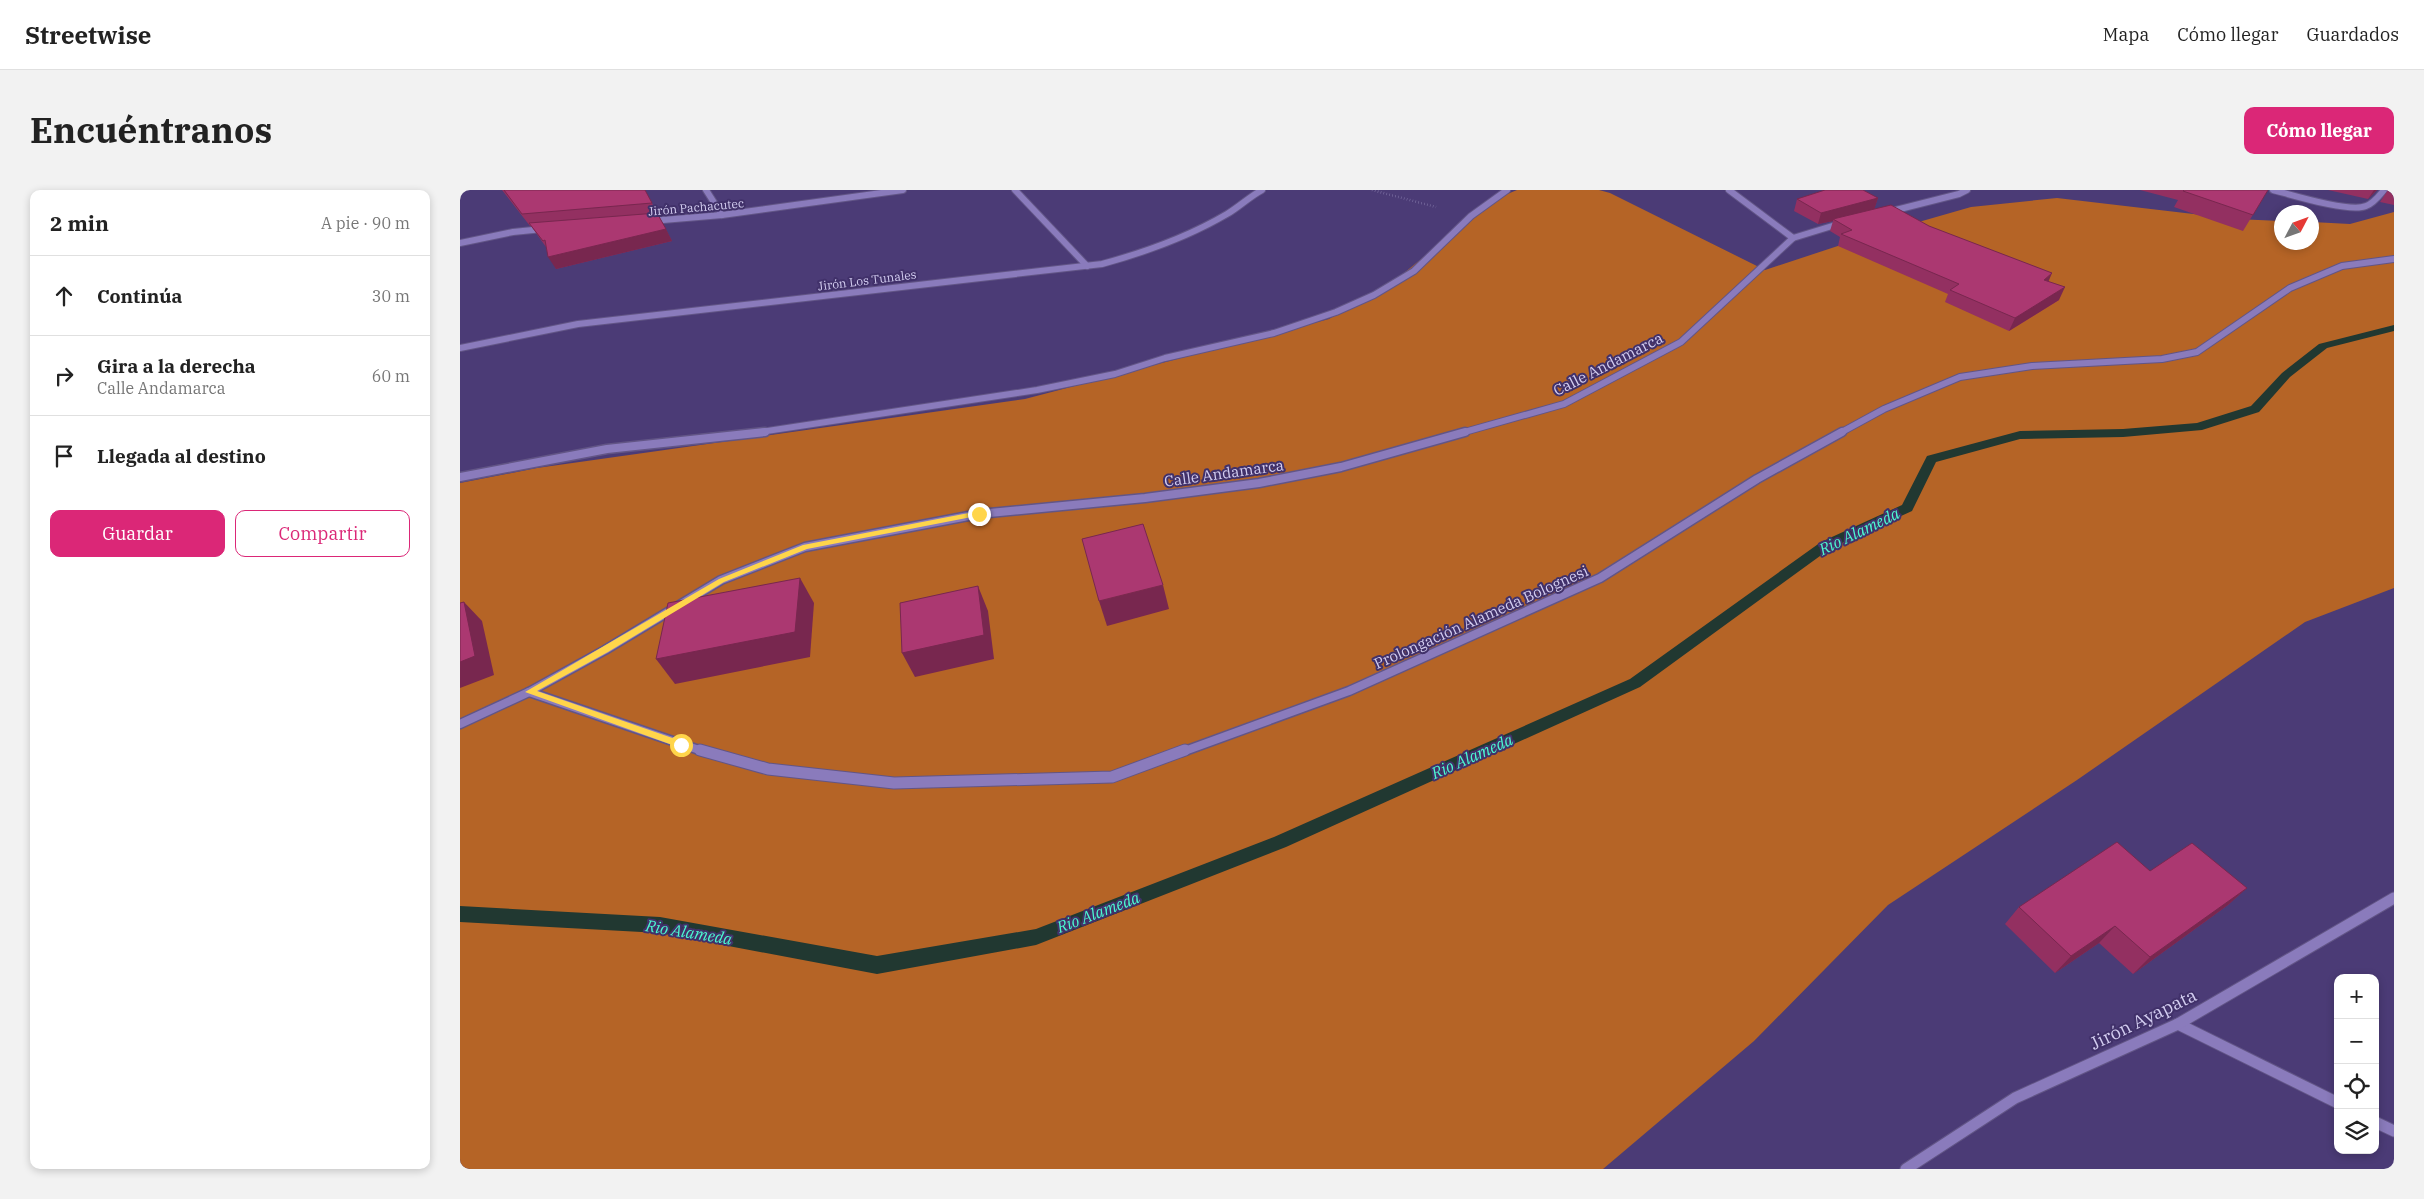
<!DOCTYPE html>
<html lang="es">
<meta charset="utf-8">
<style>
body{margin:0;font-family:"IBM Plex Serif",serif;background:#f2f2f2;color:#222}
.controls{position:absolute;right:15px;bottom:15px;display:grid;overflow:hidden;border-radius:10px;box-shadow:0 2px 8px #0003}
.controls button{width:45px;height:45px;display:grid;place-items:center;padding:0;border:0;border-bottom:1px solid #e0e0e0;background:#fff;color:#222;font:25px sans-serif}
.compass{position:absolute;left:1814px;top:15px;width:45px;height:45px;border-radius:50%;background:#fff;box-shadow:0 2px 8px #0003;rotate:49deg}
.stop{position:absolute;width:15px;height:15px;margin:-11px;border:4px solid #ffd54a;border-radius:50%;background:#fff}
.stop.end{background:#ffd54a;border-color:#fff;box-shadow:0 1px 5px #0008}
.list{margin:0;padding:0;list-style:none}
h2{display:flex;justify-content:space-between;align-items:center;height:65px;margin:0;padding:0 20px;font-size:21px}
h2 small{font-size:16px;font-weight:400;color:#767676}
.list li{display:grid;grid-template-columns:32px 1fr auto;gap:15px;align-items:center;box-sizing:border-box;height:80px;padding:0 20px;border-top:1px solid #e0e0e0}
.list b{display:block;font-size:19px;white-space:nowrap}
.list p{margin:0;font-size:16px;white-space:nowrap;color:#767676}
.list em{font-size:16px;font-style:normal;color:#767676}
.actions{display:flex;gap:10px;padding:15px 20px}
.actions a{flex:1;padding:11px 0;border:1px solid #db2777;border-radius:10px;text-align:center;font-size:18px;color:#db2777}
.actions .main{background:#db2777;color:#fff}
.icon{flex:none;width:28px;height:28px;fill:none;stroke:currentColor;stroke-width:2;stroke-linecap:round;stroke-linejoin:round}
.map{position:relative;flex:none;width:1934px;height:979px;overflow:hidden;border-radius:10px}
header{display:flex;align-items:center;gap:30px;box-sizing:border-box;height:70px;padding:0 25px;background:#fff;border-bottom:1px solid #e0e0e0}
header strong{font-size:24px}
nav{display:flex;gap:28px;margin-inline-start:auto;font-size:18px}
.intro{display:flex;align-items:center;justify-content:space-between;box-sizing:border-box;height:120px;padding:0 30px}
h1{margin:0;font-size:35px}
.button{padding:12px 22px;border-radius:10px;background:#db2777;color:#fff;font-size:18px;font-weight:700}
main{display:flex;gap:30px;padding:0 30px}
aside{flex:1;background:#fff;border-radius:10px;box-shadow:0 2px 8px #0003}
.map>svg:first-child{display:block}
</style>
<header>
<strong>Streetwise</strong>
<nav><a>Mapa</a><a>Cómo llegar</a><a>Guardados</a></nav>
</header>
<div class="intro"><h1>Encuéntranos</h1><a class="button">Cómo llegar</a></div>
<main>
<aside>
<h2>2 min<small>A pie · 90 m</small></h2>
<ul class="list">
<li><svg class="icon" aria-label="ahead" viewBox="0 0 24 24"><path d="M12 20V5M6 11l6-6 6 6"/></svg><div><b>Continúa</b></div><em>30 m</em></li>
<li><svg class="icon" aria-label="right" viewBox="0 0 24 24"><path d="M7 20v-9h11M14 6l5 5-5 5"/></svg><div><b>Gira a la derecha</b><p>Calle Andamarca</p></div><em>60 m</em></li>
<li><svg class="icon" aria-label="arrive" viewBox="0 0 24 24"><path d="M6 21V4h12l-3 4 3 4H6"/></svg><div><b>Llegada al destino</b></div></li>
</ul>
<div class="actions"><a class="main">Guardar</a><a>Compartir</a></div>
</aside>
<div class="map">
<svg width="1934" height="979" viewBox="0 0 1934 979">
<rect width="100%" height="100%" fill="#4b3b76"/>
<polygon fill="#b56426" points="1057,0 1139,0 1150,3 1305,80 1396,50 1511,17 1597,8 1776,29 1821,31 1822,52 1852,52 1852,32 1890,34 1934,22 1934,398 1845,432 1617,590 1428,715 1294,851 1143,979 0,979 0,293 77,278 565,209 869,129 938,88 1033,10"/>
<g fill="none" stroke-linecap="round" stroke-linejoin="round">
<polygon fill="#213831" fill-rule="evenodd" points="1934,135 1934,141 1867,158 1830,187 1799,222 1742,240 1663,247 1560,249 1476,272 1452,321 1371,358 1180,497 826,657 576,755 417,784 200,743 0,732 0,716 200,727 417,766 576,739 814,647 1170,489 1361,352 1442,315 1467,266 1560,241 1663,239 1737,233 1791,216 1822,183 1859,154"/>
<defs>
<g id="minor-far2">
<polyline points="246,0 262,25"/>
<polyline points="555,0 627,76"/>
<polyline points="1269,0 1333,48"/>
<path d="M1813,0C1832,5 1890,23 1906,16C1914,13 1919,6 1924,0"/>
<polyline points="1428,22 1499,4 1507,0"/>
<polyline points="191,31 262,25 443,0"/>
<polyline points="0,53 53,42 83,39"/>
<path d="M0,158L118,134L642,74C686,62 728,47 767,24C779,17 789,7 802,0"/>
<polyline points="294,243 577,200 655,184 705,168 814,143 876,122 914,105 954,81 1011,26 1047,0"/>
<polyline points="1001,243 1104,214 1221,152 1333,48 1382,33"/>
<polyline points="1380,243 1424,219 1500,187 1572,176 1702,169 1737,162 1830,98 1882,76 1934,69"/>
</g>
<g id="minor-far1">
<polyline points="0,287 147,259 305,242"/>
<polyline points="69,502 245,562"/>
<polyline points="0,534 69,502 145,460 261,390 345,357 519,324 685,308 799,293 881,277 1005,242"/>
<polyline points="722,562 889,501 1140,388 1297,289 1382,242"/>
</g>
<g id="minor">
<polyline points="240,560 308,579 434,593 652,587 725,560"/>
<polyline points="1718,834 1878,913"/>
<polyline points="1915,932 1934,941"/>
<polyline points="1446,979 1555,908 1718,834 1934,708"/>
</g>
</defs>
<use href="#minor-far2" stroke="#625586" stroke-width="8"/>
<use href="#minor-far1" stroke="#625586" stroke-width="11"/>
<use href="#minor" stroke="#625586" stroke-width="13"/>
<polyline stroke="#897eae" stroke-width="2.5" stroke-dasharray="0.5 2.5" stroke-linecap="butt" points="912,0 976,17"/>
<use href="#minor-far2" stroke="#8a7bbc" stroke-width="6"/>
<use href="#minor-far1" stroke="#8a7bbc" stroke-width="8"/>
<use href="#minor" stroke="#8a7bbc" stroke-width="11"/>
</g>
<g fill="#933061">
<polygon points="42,0 185,0 212,51 96,79 86,57 71,36 70,36"/>
<polygon points="1680,0 1808,0 1783,41 1714,17 1718,10"/>
<polygon points="1868,0 1917,0 1908,9"/>
<polygon points="1928,0 1934,0 1934,15 1920,12"/>
<polygon points="1418,8 1414,19 1469,36 1589,91 1599,110 1549,141 1485,112 1488,104 1378,56 1380,47 1370,41 1373,31 1358,34 1334,21 1337,9"/>
<polygon points="1690,681 1787,698 1768,715 1673,784 1639,753 1595,783 1545,734 1559,717"/>
</g>
<g fill="#78274f">
<polygon points="1914,0 1917,0 1908,9"/>
<polygon points="1418,8 1414,20 1373,29 1373,31 1358,34 1361,23"/>
<polygon points="206,39 212,51 96,79 88,67"/>
<polygon points="1592,83 1587,95 1584,90"/>
<polygon points="1605,97 1599,110 1549,141 1555,128"/>
<polygon points="340,388 354,413 350,467 215,494 196,469"/>
<polygon points="703,395 709,419 647,436 639,411"/>
<polygon points="518,396 528,421 534,469 455,487 442,463"/>
<polygon points="4,412 22,431 34,485 0,498 0,472"/>
<polygon points="1787,698 1768,715 1673,784 1690,767"/>
<polygon points="1655,736 1639,753 1595,783 1611,766"/>
</g>
<g fill="#ab3871" stroke="#78274f">
<polygon points="44,0 185,0 192,13 62,24"/>
<polygon points="1365,0 1403,0 1418,8 1361,23 1337,9"/>
<polygon points="1724,0 1808,0 1793,25 1723,1"/>
<polygon points="1431,15 1469,36 1592,83 1584,90 1605,97 1555,128 1490,100 1499,94 1381,44 1392,40 1373,29"/>
<polygon points="197,23 206,39 88,67 85,50 83,51 69,33"/>
<polygon points="683,334 703,395 639,411 622,349"/>
<polygon points="340,388 335,442 196,469 208,413"/>
<polygon points="518,396 524,445 442,463 440,413"/>
<polygon points="4,412 15,466 0,472 0,413"/>
<polygon points="1657,652 1690,681 1732,653 1787,698 1690,767 1655,736 1611,766 1559,717"/>
</g>
<polygon fill="#ffd54a" points="519,321 522,322 522,325 347,359 264,392 148,462 77,501 224,552 224,557 218,557 65,502 259,389 343,355"/>
<g text-anchor="middle" dominant-baseline="central" stroke-width="4" stroke-linejoin="round" paint-order="stroke">
<g font-size="12" fill="#d3cdf0" stroke="#41316a">
<text transform="translate(236 17) rotate(-5)">Jirón Pachacutec</text>
<text transform="translate(407 90) rotate(-7)">Jirón Los Tunales</text>
</g>
<g font-size="15" fill="#d3cdf0" stroke="#41316a">
<text transform="translate(1148 174) rotate(-27)">Calle Andamarca</text>
<text transform="translate(764 283) rotate(-8)">Calle Andamarca</text>
<text transform="translate(1021 427) rotate(-24)">Prolongación Alameda Bolognesi</text>
</g>
<g font-size="16" font-style="italic" fill="#4bfad1" stroke="#41316a">
<text transform="translate(1399 341) rotate(-26)">Rio Alameda</text>
<text transform="translate(1012 566) rotate(-24)">Rio Alameda</text>
<text transform="translate(638 722) rotate(-21)">Rio Alameda</text>
<text transform="translate(229 742) rotate(9)">Rio Alameda</text>
</g>
<g font-size="18" fill="#d3cdf0" stroke="#41316a">
<text transform="translate(1683 829) rotate(-26)">Jirón Ayapata</text>
</g>
</g>
</svg>
<div class="controls">
<button>+</button>
<button>−</button>
<button><svg class="icon" aria-label="locate" viewBox="0 0 24 24"><circle cx="12" cy="12" r="6"/><path d="M12 2v4M12 18v4M2 12h4M18 12h4"/></svg></button>
<button><svg class="icon" aria-label="layers" viewBox="0 0 24 24"><path d="M12 4l9 5-9 5-9-5zM3 14l9 5 9-5"/></svg></button>
</div>
<svg class="compass" viewBox="-18 -18 36 36"><path d="M0-13l5 13h-10z" fill="#e53935"/><path d="M0 13l5-13h-10z" fill="#767676"/></svg>
<div class="stop" style="left:221px;top:555px"></div>
<div class="stop end" style="left:519px;top:324px"></div>
</div>
</main>
